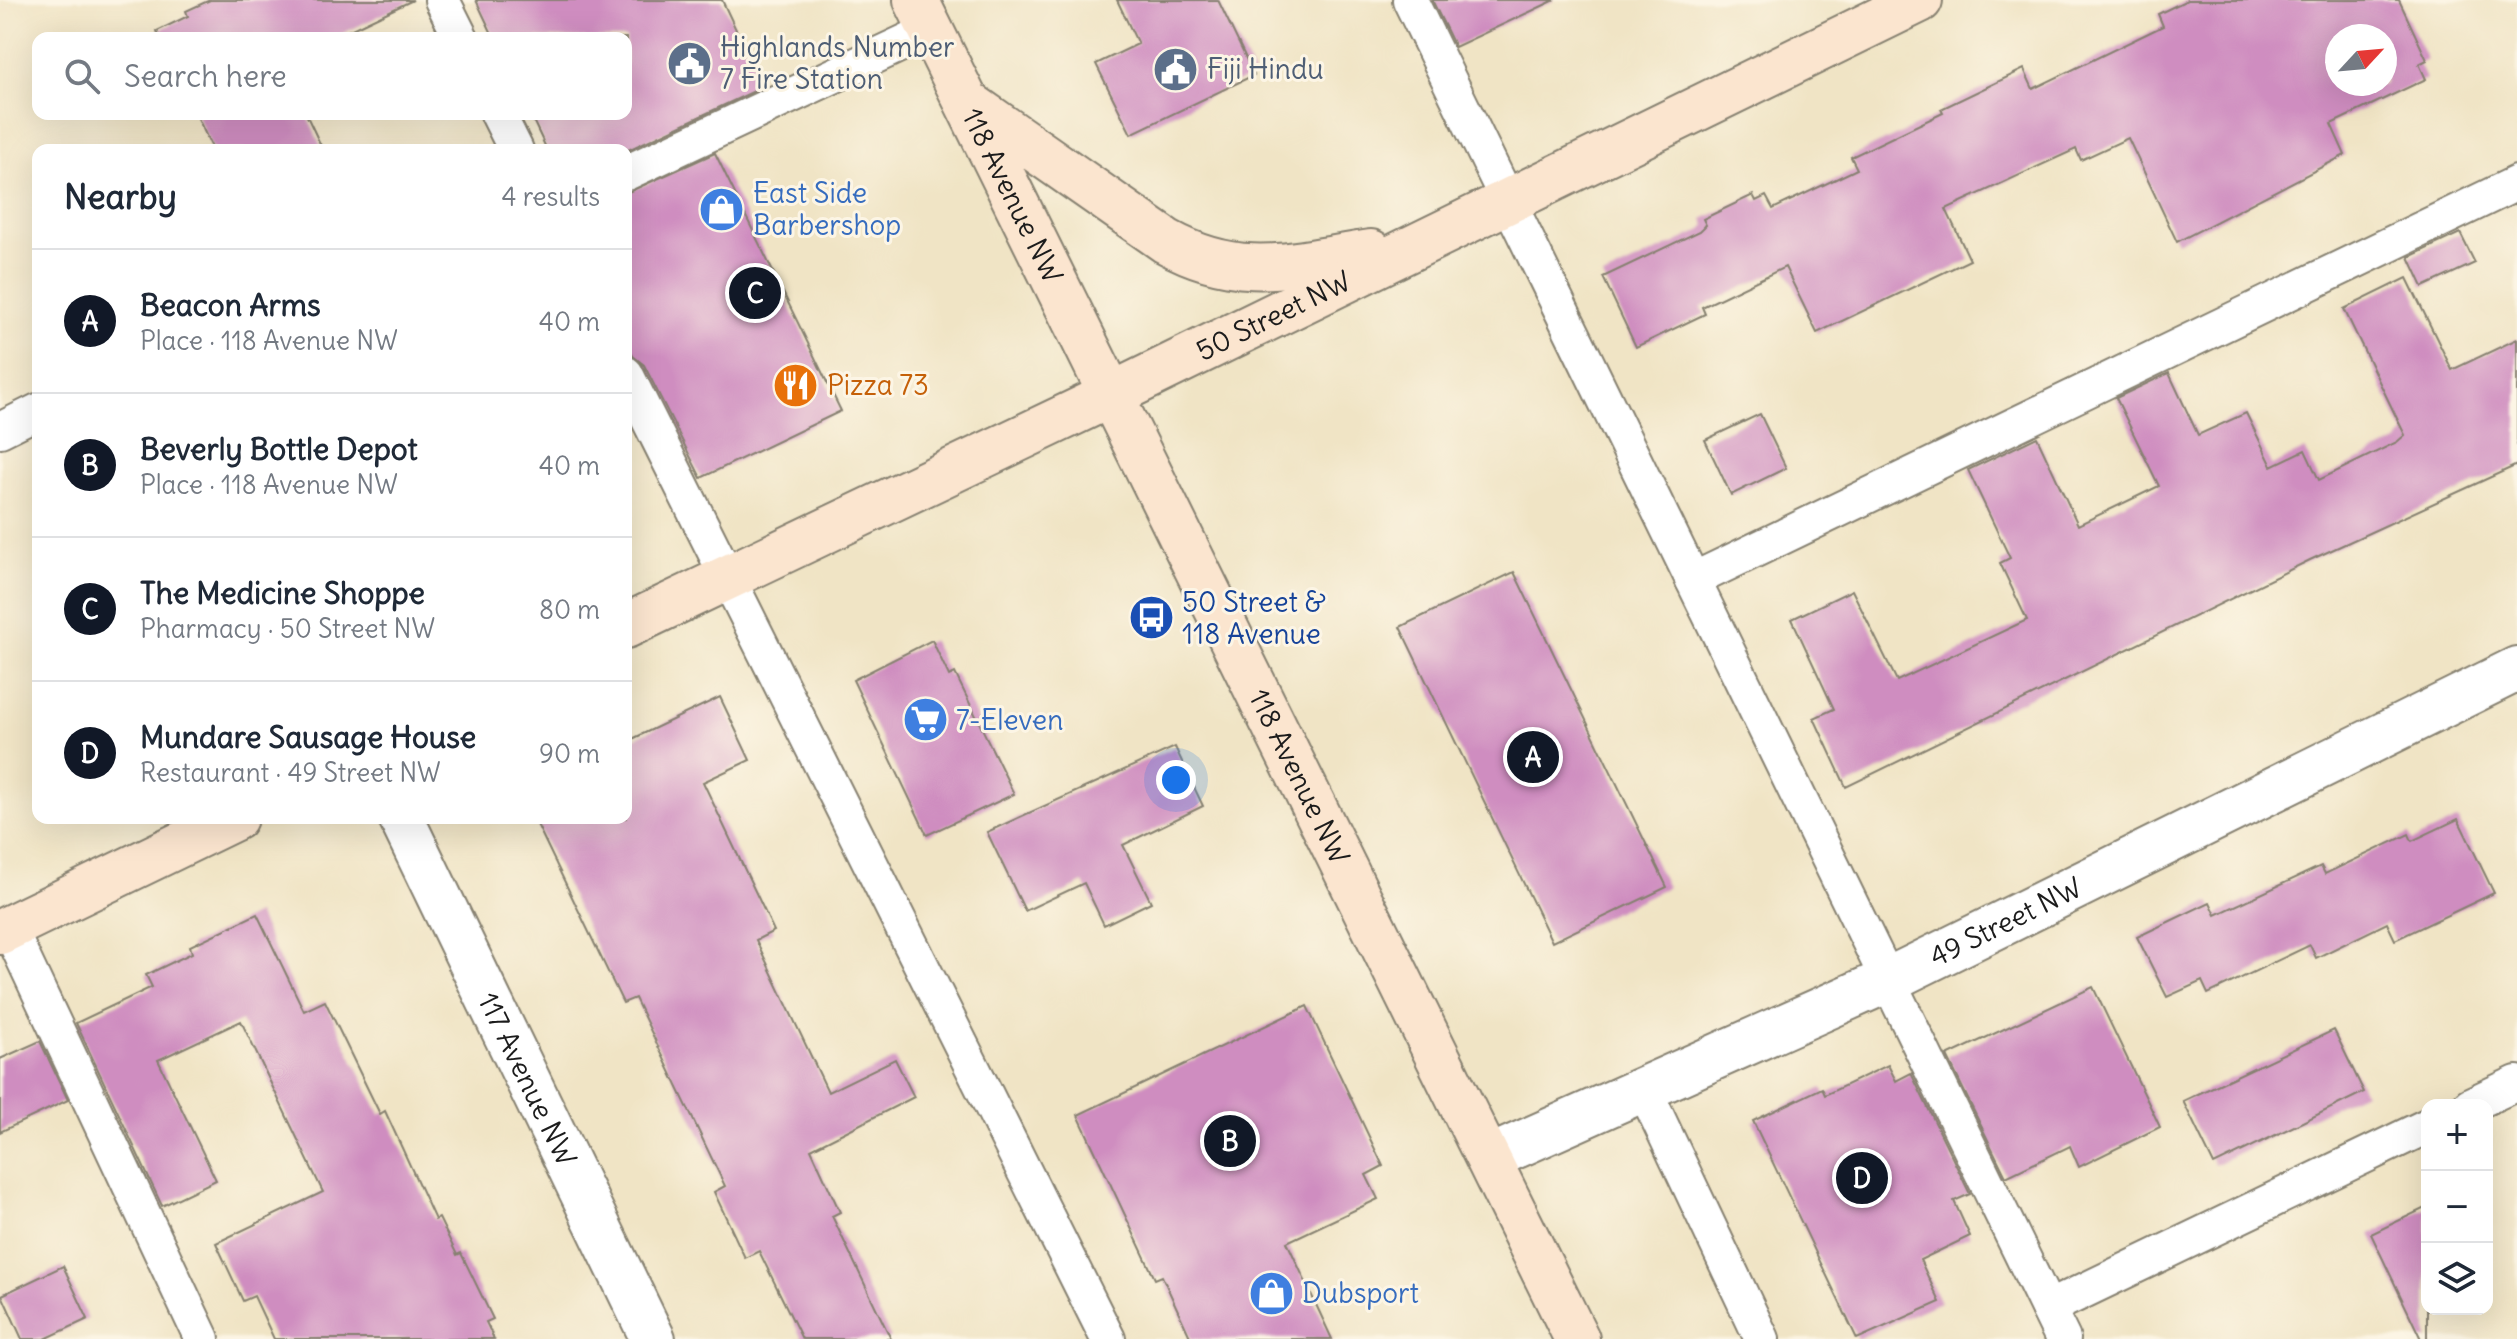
<!DOCTYPE html>
<meta charset="utf-8">
<style>
body{margin:0;font-family:Delius,sans-serif;background:#f2f2f3;color:#1f2937}
.controls{position:absolute;right:24px;bottom:24px;display:grid;overflow:hidden;border-radius:16px;box-shadow:0 8px 32px #0002}
.controls button{width:72px;height:72px;display:grid;place-items:center;padding:0;border:0;border-bottom:2px solid #e0e1e3;background:#fff;color:#1f2937;font:40px sans-serif}
.compass{position:absolute;left:2325px;top:24px;width:72px;height:72px;border-radius:50%;background:#fff;box-shadow:0 8px 32px #0002;rotate:64deg}
.you{position:absolute;left:1176px;top:780px;width:28px;height:28px;margin:-20px;border:6px solid #fff;border-radius:50%;background:#1a73e8;box-shadow:0 0 0 12px #1a73e833}
.badge{display:grid;place-items:center;width:52px;height:52px;border-radius:50%;background:#111827;color:#fff;font-size:26px;font-weight:700}
.pin{position:absolute;translate:-50% -50%;border:4px solid #fff;box-shadow:0 2px 8px #0006}
.list{margin:0;padding:0;list-style:none}
h2{display:flex;justify-content:space-between;align-items:center;height:104px;margin:0;padding:0 32px;font-size:34px}
h2 small{font-size:26px;font-weight:400;color:#747a83}
.list li{display:grid;grid-template-columns:52px 1fr auto;gap:24px;align-items:center;box-sizing:border-box;height:144px;padding:0 32px;border-top:2px solid #e0e1e3}
.list b{display:block;font-size:30px;white-space:nowrap}
.list p{margin:0;font-size:26px;white-space:nowrap;color:#747a83}
.list em{font-size:26px;font-style:normal;color:#747a83}
.icon{flex:none;width:44px;height:44px;fill:none;stroke:currentColor;stroke-width:2;stroke-linecap:round;stroke-linejoin:round}
.map{position:relative;flex:none;width:2517px;height:1339px;overflow:hidden}
.search{position:absolute;background:#fff;box-shadow:0 8px 32px #0002;left:32px;top:32px;width:600px;height:88px;display:flex;align-items:center;gap:20px;box-sizing:border-box;padding:0 28px;border-radius:16px;color:#747a83;font-size:30px}
.panel{position:absolute;background:#fff;box-shadow:0 8px 32px #0002;left:32px;top:144px;width:600px;height:680px;border-radius:16px}
.map>svg:first-child{display:block}
</style>
<div class="map">
<svg width="2517" height="1339" viewBox="0 0 2517 1339">
<rect width="100%" height="100%" fill="#fcf5e5"/>
<filter id="ink" filterUnits="userSpaceOnUse"><feTurbulence type="fractalNoise" baseFrequency=".0125" numOctaves="2"/><feDisplacementMap in="SourceGraphic" scale="16" xChannelSelector="R" yChannelSelector="G"/><feConvolveMatrix kernelMatrix="1 2 1 2 8 2 1 2 1" color-interpolation-filters="sRGB"/></filter>
<filter id="wash" filterUnits="userSpaceOnUse"><feTurbulence type="fractalNoise" baseFrequency=".006" numOctaves="4" result="noise"/><feDisplacementMap in="SourceGraphic" scale="32" xChannelSelector="R" yChannelSelector="G"/><feGaussianBlur stdDeviation="1.8" result="paint"/><feColorMatrix in="noise" values="0 0 0 0 0 0 0 0 0 0 0 0 0 0 0 0 0 1.4 0 .05"/><feComposite in="paint" operator="in"/></filter>
<g filter="url(#wash)">
<rect width="100%" height="100%" fill="#f0e4c5"/>
<g id="blocks">
<g fill="#cf8dc0" fill-rule="evenodd">
<polygon points="210,0 413,0 333,38 160,38 157,31 188,16 186,11"/>
<polygon points="476,0 722,0 763,87 626,151 547,150 530,114 626,114 626,38 494,38"/>
<polygon points="1117,0 1218,0 1254,75 1131,134 1096,64 1138,44"/>
<polygon points="1432,0 1555,0 1455,47"/>
<path d="M2187,0H2399L2427,60L2419,64L2426,79L2331,124L2345,155L2177,242L2128,138L2081,160L2076,149L1946,209L1970,260L1817,333L1785,267L1702,307L1705,314L1636,347L1603,277L1700,231L1706,225L1703,219L1753,195L1756,201L1766,196L1773,209L1857,169L1851,157L1943,113L1941,109L2024,69L2033,89L2163,26L2158,14ZM2337,36H2385V84H2337Z"/>
<polygon points="196,114 306,114 323,150 213,150"/>
<polygon points="715,153 841,411 701,478 644,365 633,356 626,340 626,193"/>
<polygon points="2460,233 2475,263 2423,287 2409,257"/>
<polygon points="2407,278 2452,370 2517,339 2517,465 2310,560 1846,787 1814,718 1834,709 1792,619 1852,590 1897,681 2027,620 2000,563 2010,558 1968,470 2037,437 2078,525 2159,486 2116,398 2169,373 2198,435 2246,413 2272,466 2305,450 2319,480 2397,442 2405,435 2344,309"/>
<polygon points="1760,414 1786,468 1731,495 1705,440"/>
<polygon points="1514,572 1667,887 1552,942 1400,627"/>
<polygon points="932,640 949,676 955,673 1014,794 927,835 853,680"/>
<polygon points="720,697 750,760 703,782 774,931 756,940 828,1092 895,1059 914,1097 811,1149 840,1212 832,1216 891,1339 802,1339 759,1251 745,1258 714,1192 725,1186 635,998 623,1003 534,818 626,818 626,742"/>
<polygon points="1175,747 1203,806 1123,845 1151,902 1104,925 1084,883 1025,911 987,832"/>
<polygon points="2458,819 2494,893 2395,940 2387,923 2316,958 2310,945 2208,994 2202,981 2167,997 2137,937 2210,902 2216,915 2321,866 2325,874 2409,834 2412,841"/>
<polygon points="257,914 304,1011 325,1001 380,1114 385,1111 435,1220 439,1218 457,1255 461,1253 493,1319 486,1322 494,1339 274,1339 254,1296 243,1301 216,1243 323,1192 241,1021 158,1060 216,1180 162,1206 76,1023 152,987 146,975 192,953 190,946"/>
<polygon points="2093,987 2160,1127 2079,1167 2070,1146 2006,1177 1947,1056"/>
<polygon points="1307,1006 1383,1166 1366,1175 1378,1199 1287,1242 1332,1339 1191,1339 1162,1276 1155,1279 1078,1115"/>
<polygon points="2334,1030 2364,1092 2214,1165 2183,1101"/>
<polygon points="40,1041 68,1100 0,1132 0,1059"/>
<polygon points="1888,1065 1896,1081 1911,1073 1970,1194 1954,1201 1970,1236 1920,1260 1940,1302 1857,1339 1753,1121 1822,1088 1825,1095"/>
<polygon points="2427,1207 2427,1339 2421,1339 2371,1234"/>
<polygon points="63,1266 88,1319 45,1339 22,1339 2,1295"/>
</g>
</g>
</g>
<g filter="url(#ink)">
<use href="#blocks" fill-opacity="0" stroke="#868070" stroke-width="2"/>
<g fill="none" stroke-linecap="round" stroke-linejoin="round">
<defs>
<g id="service">
<polyline points="442,0 461,38"/>
<polyline points="1410,0 2063,1339"/>
<polyline points="498,114 516,150"/>
<polyline points="626,173 931,30"/>
<polyline points="626,374 1108,1339"/>
<polyline points="0,430 38,411"/>
<polyline points="1693,580 2517,183"/>
<polyline points="9,928 202,1339"/>
<polyline points="1644,1089 1762,1339"/>
<polyline points="2470,1105 2517,1083"/>
<polyline points="2048,1308 2427,1126"/>
</g>
<g id="minor">
<path id="s1" d="M401,818L653,1339"/>
<path id="s2" d="M1489,1158L1888,980L2517,669"/>
</g>
<g id="secondary">
<path id="s3" d="M916,0L1577,1339"/>
<path d="M967,102L1166,241C1240,282 1292,264 1371,252"/>
<path id="s4" d="M626,626L1111,395L1920,0"/>
<polyline points="0,932 235,818"/>
</g>
</defs>
<use href="#service" stroke="#868070" stroke-width="38"/>
<use href="#minor" stroke="#868070" stroke-width="48"/>
<use href="#secondary" stroke="#868070" stroke-width="48"/>
<use href="#service" stroke="#fff" stroke-width="34"/>
<use href="#minor" stroke="#fff" stroke-width="44"/>
<use href="#secondary" stroke="#fbe5cf" stroke-width="44"/>
</g>
</g>
<defs>
<symbol id="civic-disc" viewBox="-11 -11 22 22"><circle r="9.5" fill="#5c6f8a" stroke="#fcf5e5"/><path d="M-.6-6.5H3V-4.5H.6V-3L4-1V1h2V6H-6V1h2V-1L-.6-3ZM-1.2 2.5V6h2.4V2.5Z" fill="#fff"/></symbol>
<symbol id="shop-disc" viewBox="-11 -11 22 22"><circle r="9.5" fill="#3f7fe0" stroke="#fcf5e5"/><path d="M-5-2.5h2.3a2.7 3.5 0 0 1 5.4 0H5L5.5 6h-11ZM-1.5-2.5h3a1.5 2.3 0 0 0-3 0Z" fill="#fff"/></symbol>
<symbol id="restaurant-disc" viewBox="-11 -11 22 22"><circle r="9.5" fill="#e8710a" stroke="#fcf5e5"/><path d="M-5-6h1v4h1v-4h1v4h1v-4h1v5L-1.5 .5V6h-2V.5L-5-1ZM5-6V6H3V1.5H1.5Q1.5-4 5-6Z" fill="#fff"/></symbol>
<symbol id="bus-disc" viewBox="-11 -11 22 22"><circle r="9.5" fill="#1a4fb4" stroke="#fcf5e5"/><path d="M-5-6H5V4H4V6H2V4H-2V6H-4V4H-5ZM-3.5-4V0h7V-4ZM-3.5 1.2v1.5H-2V1.2ZM2 1.2v1.5H3.5V1.2Z" fill="#fff"/></symbol>
<symbol id="supermarket-disc" viewBox="-11 -11 22 22"><circle r="9.5" fill="#3f7fe0" stroke="#fcf5e5"/><path d="M-6-5.5h2.5l.6 2H6L4.5 2H-2.5L-4.4-4H-6ZM-1.5 3.2a1.3 1.3 0 1 0 .1 0ZM3 3.2a1.3 1.3 0 1 0 .1 0Z" fill="#fff"/></symbol>
</defs>
<g fill-rule="evenodd">
<use href="#civic-disc" x="664" y="38" width="51" height="51"/>
<use href="#civic-disc" x="1150" y="44" width="51" height="51"/>
<use href="#shop-disc" x="696" y="184" width="51" height="51"/>
<use href="#restaurant-disc" x="770" y="360" width="51" height="51"/>
<use href="#bus-disc" x="1126" y="592" width="51" height="51"/>
<use href="#supermarket-disc" x="900" y="694" width="51" height="51"/>
<use href="#shop-disc" x="1246" y="1268" width="51" height="51"/>
</g>
<g text-anchor="middle" dominant-baseline="central" stroke-width="6" stroke-linejoin="round" paint-order="stroke">
<g font-size="28" fill="#4e5e75" stroke="#fcf5e5" text-anchor="start">
<text x="720" y="47">Highlands Number<tspan x="720" dy="32">7 Fire Station</tspan></text>
<text x="1207" y="69">Fiji Hindu</text>
</g>
<g font-size="28" fill="#366cbe" stroke="#fcf5e5" text-anchor="start">
<text x="753" y="193">East Side<tspan x="753" dy="32">Barbershop</tspan></text>
<text x="956" y="720">7-Eleven</text>
<text x="1302" y="1293">Dubsport</text>
</g>
<g font-size="28" fill="#1c1c1c" stroke="#fcf5e5">
<text stroke="none"><textPath href="#s3" startOffset="218">118 Avenue NW</textPath></text>
<text stroke="none"><textPath href="#s4" startOffset="718">50 Street NW</textPath></text>
<text stroke="none"><textPath href="#s3" startOffset="866">118 Avenue NW</textPath></text>
<text stroke="none"><textPath href="#s2" startOffset="568">49 Street NW</textPath></text>
<text stroke="none"><textPath href="#s1" startOffset="290">117 Avenue NW</textPath></text>
</g>
<g font-size="28" fill="#c56008" stroke="#fcf5e5" text-anchor="start">
<text x="827" y="385">Pizza 73</text>
</g>
<g font-size="28" fill="#164399" stroke="#fcf5e5" text-anchor="start">
<text x="1182" y="602">50 Street &amp;<tspan x="1182" dy="32">118 Avenue</tspan></text>
</g>
</g>
</svg>
<div class="controls">
<button>+</button>
<button>−</button>
<button><svg class="icon" aria-label="layers" viewBox="0 0 24 24"><path d="M12 4l9 5-9 5-9-5zM3 14l9 5 9-5"/></svg></button>
</div>
<svg class="compass" viewBox="-18 -18 36 36"><path d="M0-13l5 13h-10z" fill="#e53935"/><path d="M0 13l5-13h-10z" fill="#747a83"/></svg>
<div class="you"></div>
<div class="pin badge" style="left:1533px;top:757px">A</div>
<div class="pin badge" style="left:1230px;top:1141px">B</div>
<div class="pin badge" style="left:755px;top:293px">C</div>
<div class="pin badge" style="left:1862px;top:1178px">D</div>
<div class="search"><svg class="icon" aria-label="search" viewBox="0 0 24 24"><circle cx="10" cy="10" r="6"/><path d="M15 15l6 6"/></svg>Search here</div>
<section class="panel">
<h2>Nearby<small>4 results</small></h2>
<ul class="list">
<li><span class="badge">A</span><div><b>Beacon Arms</b><p>Place · 118 Avenue NW</p></div><em>40 m</em></li>
<li><span class="badge">B</span><div><b>Beverly Bottle Depot</b><p>Place · 118 Avenue NW</p></div><em>40 m</em></li>
<li><span class="badge">C</span><div><b>The Medicine Shoppe</b><p>Pharmacy · 50 Street NW</p></div><em>80 m</em></li>
<li><span class="badge">D</span><div><b>Mundare Sausage House</b><p>Restaurant · 49 Street NW</p></div><em>90 m</em></li>
</ul>
</section>
</div>
